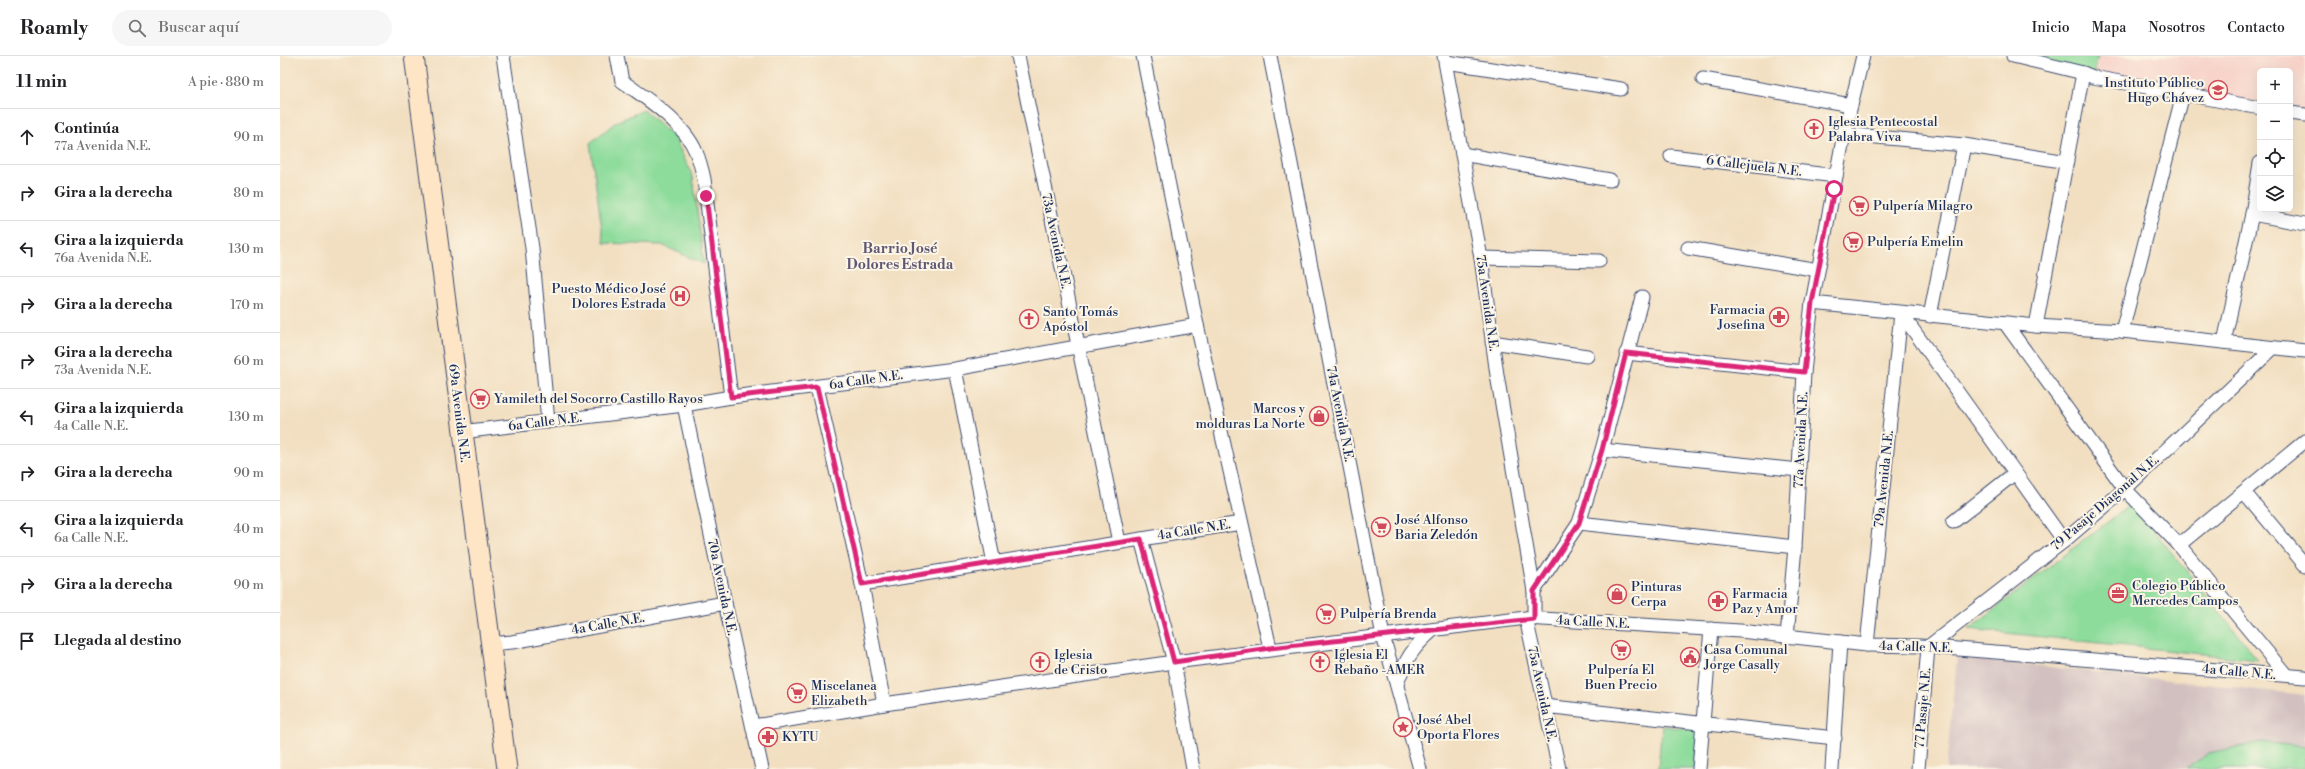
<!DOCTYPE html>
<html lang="es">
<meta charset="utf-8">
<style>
body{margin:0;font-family:"Libre Bodoni",serif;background:#f6f6f6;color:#202124}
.controls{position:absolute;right:12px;top:12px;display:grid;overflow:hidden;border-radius:6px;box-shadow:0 4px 16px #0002}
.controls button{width:36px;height:36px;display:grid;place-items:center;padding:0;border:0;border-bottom:1px solid #e0e0e0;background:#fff;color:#202124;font:20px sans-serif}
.stop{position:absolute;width:12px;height:12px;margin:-9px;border:3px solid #db2777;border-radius:50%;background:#fff}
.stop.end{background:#db2777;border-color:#fff;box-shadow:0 1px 4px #0008}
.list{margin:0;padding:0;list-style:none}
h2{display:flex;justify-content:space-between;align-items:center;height:52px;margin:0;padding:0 16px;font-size:17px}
h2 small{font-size:13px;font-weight:400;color:#757577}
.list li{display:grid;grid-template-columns:26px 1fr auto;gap:12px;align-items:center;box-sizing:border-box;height:56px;padding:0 16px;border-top:1px solid #e0e0e0}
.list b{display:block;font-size:15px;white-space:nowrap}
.list p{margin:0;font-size:13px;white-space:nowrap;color:#757577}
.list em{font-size:13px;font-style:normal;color:#757577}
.icon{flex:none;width:22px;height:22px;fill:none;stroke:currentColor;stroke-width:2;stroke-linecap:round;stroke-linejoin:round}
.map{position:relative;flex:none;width:2025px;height:713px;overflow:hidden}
header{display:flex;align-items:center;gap:24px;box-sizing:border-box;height:56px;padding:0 20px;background:#fff;border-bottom:1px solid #e0e0e0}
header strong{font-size:19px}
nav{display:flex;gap:22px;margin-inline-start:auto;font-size:14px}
.search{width:280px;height:36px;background:#f6f6f6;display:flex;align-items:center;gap:10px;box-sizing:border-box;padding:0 14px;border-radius:22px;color:#757577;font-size:15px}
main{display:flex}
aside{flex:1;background:#fff}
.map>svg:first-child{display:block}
</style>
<header>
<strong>Roamly</strong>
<div class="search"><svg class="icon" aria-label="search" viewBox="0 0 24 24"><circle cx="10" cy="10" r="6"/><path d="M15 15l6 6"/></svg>Buscar aquí</div>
<nav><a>Inicio</a><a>Mapa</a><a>Nosotros</a><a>Contacto</a></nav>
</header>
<main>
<aside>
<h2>11 min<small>A pie · 880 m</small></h2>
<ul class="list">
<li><svg class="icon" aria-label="ahead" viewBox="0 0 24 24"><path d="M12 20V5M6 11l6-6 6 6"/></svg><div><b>Continúa</b><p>77a Avenida N.E.</p></div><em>90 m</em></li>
<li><svg class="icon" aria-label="right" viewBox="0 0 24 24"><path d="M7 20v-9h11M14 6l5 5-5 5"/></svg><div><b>Gira a la derecha</b></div><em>80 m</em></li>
<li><svg class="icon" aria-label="left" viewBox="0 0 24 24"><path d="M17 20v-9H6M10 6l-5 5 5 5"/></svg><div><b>Gira a la izquierda</b><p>76a Avenida N.E.</p></div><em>130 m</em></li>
<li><svg class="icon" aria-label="right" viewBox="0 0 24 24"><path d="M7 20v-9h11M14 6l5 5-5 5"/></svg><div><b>Gira a la derecha</b></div><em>170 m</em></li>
<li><svg class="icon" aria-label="right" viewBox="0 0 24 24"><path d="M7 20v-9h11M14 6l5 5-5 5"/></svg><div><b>Gira a la derecha</b><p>73a Avenida N.E.</p></div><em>60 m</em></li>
<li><svg class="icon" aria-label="left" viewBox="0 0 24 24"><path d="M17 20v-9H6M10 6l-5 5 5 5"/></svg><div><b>Gira a la izquierda</b><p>4a Calle N.E.</p></div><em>130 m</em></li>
<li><svg class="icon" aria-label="right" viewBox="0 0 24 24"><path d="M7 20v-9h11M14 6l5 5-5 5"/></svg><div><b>Gira a la derecha</b></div><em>90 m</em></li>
<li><svg class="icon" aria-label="left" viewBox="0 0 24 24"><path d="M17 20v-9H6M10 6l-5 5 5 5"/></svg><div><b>Gira a la izquierda</b><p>6a Calle N.E.</p></div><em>40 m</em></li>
<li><svg class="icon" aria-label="right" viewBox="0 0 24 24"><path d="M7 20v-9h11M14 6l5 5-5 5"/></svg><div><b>Gira a la derecha</b></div><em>90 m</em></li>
<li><svg class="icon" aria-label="arrive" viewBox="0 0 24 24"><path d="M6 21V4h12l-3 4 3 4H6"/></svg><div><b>Llegada al destino</b></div></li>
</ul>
</aside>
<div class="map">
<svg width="2025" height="713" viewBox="0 0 2025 713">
<rect width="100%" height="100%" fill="#fcf5e5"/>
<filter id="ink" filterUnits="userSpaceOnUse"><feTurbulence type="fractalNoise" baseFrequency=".025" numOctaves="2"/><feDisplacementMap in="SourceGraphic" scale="8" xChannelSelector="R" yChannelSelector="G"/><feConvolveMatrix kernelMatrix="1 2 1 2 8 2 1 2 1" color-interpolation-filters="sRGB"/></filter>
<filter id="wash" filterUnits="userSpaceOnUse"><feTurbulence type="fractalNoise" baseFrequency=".012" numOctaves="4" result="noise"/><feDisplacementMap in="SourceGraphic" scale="16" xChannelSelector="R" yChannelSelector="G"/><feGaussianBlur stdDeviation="0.9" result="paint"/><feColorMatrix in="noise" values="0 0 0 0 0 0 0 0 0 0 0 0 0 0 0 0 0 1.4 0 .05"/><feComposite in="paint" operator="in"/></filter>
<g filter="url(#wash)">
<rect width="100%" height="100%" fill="#f2dfc1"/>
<polygon fill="#f7d1c8" points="1819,0 2025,0 2025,54 2010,52 2010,15 1980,15 1980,47 1813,21"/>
<polygon fill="#d2bfc0" points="1677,601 2025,639 2025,713 1666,713"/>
<g fill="#8ddc9b" stroke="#54867c">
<polygon points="1733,0 1818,0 1813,21"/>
<polygon points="364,54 394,81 413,121 424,208 382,189 324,187 310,87 336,66"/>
<polygon points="1852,447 1978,604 1689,573"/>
<polygon points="1382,670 1420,674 1416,713 1378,713"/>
<polygon points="1981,686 2025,691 2025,713 1906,713 1929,697"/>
</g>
</g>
<g filter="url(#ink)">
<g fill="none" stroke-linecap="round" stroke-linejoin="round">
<defs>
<g id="street">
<polyline points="223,0 252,192 268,366"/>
<path d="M337,0L342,25C366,42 404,67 416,96C420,105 422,114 424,123L451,341"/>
<polyline points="738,0 839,486"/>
<polyline points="863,0 917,269 990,592"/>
<polyline points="990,0 1103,580 1140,713"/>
<polyline points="1164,0 1201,202 1217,319 1254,535"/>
<polyline points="1733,0 1803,17 1813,21 1980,52"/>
<polyline points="1166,6 1341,33"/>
<polyline points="1423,23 1571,49"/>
<polyline points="2010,57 2025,59"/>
<polyline points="1564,78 1684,89 1787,106"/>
<polyline points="1182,98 1330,124"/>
<polyline points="1391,100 1556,120"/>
<polyline points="1972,158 2025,168"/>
<polyline points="1408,192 1538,214"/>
<polyline points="1201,202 1319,205"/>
<polyline points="1532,247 1756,270 1842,275 2025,295"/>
<polyline points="1621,257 1784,485"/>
<polyline points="1650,260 1684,89"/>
<polyline points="1725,267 1845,433 1899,489 2006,619"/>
<polyline points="1756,270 1803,17"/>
<polyline points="1842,275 1903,38"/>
<polyline points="1212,286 1307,300"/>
<polyline points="1944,286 1972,158 1980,107"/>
<polyline points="1346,297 1524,316"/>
<polyline points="675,313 714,507"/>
<polyline points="537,331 582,528 604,648"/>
<polyline points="404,349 445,547 482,713"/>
<polyline points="181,376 404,349 451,341 675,313 917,269"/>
<polyline points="1322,394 1519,414"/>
<polyline points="1964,436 2025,509"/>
<polyline points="1673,466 1735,417"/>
<polyline points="1299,467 1515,491"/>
<polyline points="861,483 894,606 913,713"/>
<polyline points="1899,489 2025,385"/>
<polyline points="582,528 961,467"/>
<polyline points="1246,562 1279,713"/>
<polyline points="1254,563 1254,535 1299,467 1322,394 1362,241"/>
<polyline points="1507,581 1515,491 1524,316 1532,247 1564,78 1583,0"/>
<polyline points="210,588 232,586 445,547"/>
<polyline points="1587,589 1621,257"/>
<path d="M1117,628C1125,604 1133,591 1153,574"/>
<polyline points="1264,650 1555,682"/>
<polyline points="474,670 604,648 894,606 1246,562 1460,575 1587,589 1640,590 2025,621"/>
<polyline points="1419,713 1431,573"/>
<polyline points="1552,713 1560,586"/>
<polyline points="1638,713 1648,591 1784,485 1845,433 1992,293"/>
</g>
<polyline id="secondary" points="134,0 227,713"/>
</defs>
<use href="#street" stroke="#3b496d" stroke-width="15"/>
<use href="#secondary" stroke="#3b496d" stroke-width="21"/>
<use href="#street" stroke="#fff" stroke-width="13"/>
<use href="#secondary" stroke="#fde5c5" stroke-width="19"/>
</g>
</g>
<g fill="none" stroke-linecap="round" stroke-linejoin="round" filter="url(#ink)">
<polyline stroke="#db2777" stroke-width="5" points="426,140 451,341 537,331 582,528 861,483 894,606 990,592 1254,563 1254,535 1299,467 1322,394 1346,297 1524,316 1532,247 1554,133"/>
</g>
<defs>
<symbol id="school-ring" viewBox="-11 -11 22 22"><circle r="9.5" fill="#fcf5e5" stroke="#d1495b" stroke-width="1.5"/><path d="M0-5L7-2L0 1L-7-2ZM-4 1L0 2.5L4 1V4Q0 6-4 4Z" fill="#d1495b"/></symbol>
<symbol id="church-ring" viewBox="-11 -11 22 22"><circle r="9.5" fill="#fcf5e5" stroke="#d1495b" stroke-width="1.5"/><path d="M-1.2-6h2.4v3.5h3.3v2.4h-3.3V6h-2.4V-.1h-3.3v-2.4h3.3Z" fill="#d1495b"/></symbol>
<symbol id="supermarket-ring" viewBox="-11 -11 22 22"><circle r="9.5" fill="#fcf5e5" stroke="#d1495b" stroke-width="1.5"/><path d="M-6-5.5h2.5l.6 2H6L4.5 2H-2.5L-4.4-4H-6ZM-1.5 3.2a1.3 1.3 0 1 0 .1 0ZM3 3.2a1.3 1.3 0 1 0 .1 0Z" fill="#d1495b"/></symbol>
<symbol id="hospital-ring" viewBox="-11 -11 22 22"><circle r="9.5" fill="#fcf5e5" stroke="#d1495b" stroke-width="1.5"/><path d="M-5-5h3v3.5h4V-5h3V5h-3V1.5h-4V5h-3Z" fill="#d1495b"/></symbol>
<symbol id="pharmacy-ring" viewBox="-11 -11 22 22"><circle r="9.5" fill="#fcf5e5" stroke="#d1495b" stroke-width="1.5"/><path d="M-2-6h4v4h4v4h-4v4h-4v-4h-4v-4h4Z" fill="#d1495b"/></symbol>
<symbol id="shop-ring" viewBox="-11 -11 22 22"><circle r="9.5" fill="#fcf5e5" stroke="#d1495b" stroke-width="1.5"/><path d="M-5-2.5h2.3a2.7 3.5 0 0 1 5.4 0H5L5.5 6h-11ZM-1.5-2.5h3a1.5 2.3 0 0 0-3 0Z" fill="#d1495b"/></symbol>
<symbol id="office-ring" viewBox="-11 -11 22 22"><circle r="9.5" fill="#fcf5e5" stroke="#d1495b" stroke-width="1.5"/><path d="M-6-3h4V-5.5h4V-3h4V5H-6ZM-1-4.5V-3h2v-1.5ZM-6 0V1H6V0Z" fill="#d1495b"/></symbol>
<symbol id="civic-ring" viewBox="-11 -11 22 22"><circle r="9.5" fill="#fcf5e5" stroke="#d1495b" stroke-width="1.5"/><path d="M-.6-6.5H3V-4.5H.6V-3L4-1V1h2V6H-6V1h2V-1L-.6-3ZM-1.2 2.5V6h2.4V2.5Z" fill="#d1495b"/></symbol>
<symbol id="sight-ring" viewBox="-11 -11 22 22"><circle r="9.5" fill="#fcf5e5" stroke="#d1495b" stroke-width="1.5"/><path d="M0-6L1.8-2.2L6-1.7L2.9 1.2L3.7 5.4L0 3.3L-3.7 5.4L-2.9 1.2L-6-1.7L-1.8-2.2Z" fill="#d1495b"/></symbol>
</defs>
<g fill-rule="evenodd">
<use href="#school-ring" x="1927" y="23" width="22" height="22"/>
<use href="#church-ring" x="1523" y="62" width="22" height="22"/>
<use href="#supermarket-ring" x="1568" y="139" width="22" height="22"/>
<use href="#supermarket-ring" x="1562" y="175" width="22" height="22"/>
<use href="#hospital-ring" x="389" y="229" width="22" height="22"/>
<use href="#pharmacy-ring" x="1488" y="250" width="22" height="22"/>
<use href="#church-ring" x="738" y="252" width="22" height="22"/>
<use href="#supermarket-ring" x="189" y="332" width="22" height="22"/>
<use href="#shop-ring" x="1028" y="349" width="22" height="22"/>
<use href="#supermarket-ring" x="1090" y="460" width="22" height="22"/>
<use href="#office-ring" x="1827" y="526" width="22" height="22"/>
<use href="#shop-ring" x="1326" y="527" width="22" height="22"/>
<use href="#pharmacy-ring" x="1427" y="534" width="22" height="22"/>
<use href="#supermarket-ring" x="1035" y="547" width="22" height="22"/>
<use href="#supermarket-ring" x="1330" y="583" width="22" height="22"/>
<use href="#civic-ring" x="1399" y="590" width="22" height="22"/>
<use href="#church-ring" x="749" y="595" width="22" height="22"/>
<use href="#church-ring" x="1029" y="595" width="22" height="22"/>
<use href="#supermarket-ring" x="506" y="626" width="22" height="22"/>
<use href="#sight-ring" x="1112" y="660" width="22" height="22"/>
<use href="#pharmacy-ring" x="477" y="670" width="22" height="22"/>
</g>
<g text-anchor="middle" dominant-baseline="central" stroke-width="4" stroke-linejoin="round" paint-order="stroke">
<g font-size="13" fill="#1b2f5e" stroke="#fcf5e5" text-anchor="start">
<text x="1924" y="27" text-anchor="end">Instituto Público<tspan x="1924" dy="15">Hugo Chávez</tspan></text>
<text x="1548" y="66">Iglesia Pentecostal<tspan x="1548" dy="15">Palabra Viva</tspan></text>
<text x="1593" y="150">Pulpería Milagro</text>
<text x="1587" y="186">Pulpería Emelin</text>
<text x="386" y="233" text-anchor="end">Puesto Médico José<tspan x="386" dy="15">Dolores Estrada</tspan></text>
<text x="1485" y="254" text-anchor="end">Farmacia<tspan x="1485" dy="15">Josefina</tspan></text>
<text x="763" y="256">Santo Tomás<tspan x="763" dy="15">Apóstol</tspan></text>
<text x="214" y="343">Yamileth del Socorro Castillo Rayos</text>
<text x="1025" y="353" text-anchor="end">Marcos y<tspan x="1025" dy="15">molduras La Norte</tspan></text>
<text x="1115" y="464">José Alfonso<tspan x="1115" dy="15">Baria Zeledón</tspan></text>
<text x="1852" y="530">Colegio Público<tspan x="1852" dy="15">Mercedes Campos</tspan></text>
<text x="1351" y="531">Pinturas<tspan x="1351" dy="15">Cerpa</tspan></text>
<text x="1452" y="538">Farmacia<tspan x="1452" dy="15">Paz y Amor</tspan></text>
<text x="1060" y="558">Pulpería Brenda</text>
<text x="1424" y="594">Casa Comunal<tspan x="1424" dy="15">Jorge Casally</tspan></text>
<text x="774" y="599">Iglesia<tspan x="774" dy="15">de Cristo</tspan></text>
<text x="1054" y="599">Iglesia El<tspan x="1054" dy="15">Rebaño -AMER</tspan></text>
<text x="1341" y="614" text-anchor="middle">Pulpería El<tspan x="1341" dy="15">Buen Precio</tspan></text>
<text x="531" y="630">Miscelanea<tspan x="531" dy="15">Elizabeth</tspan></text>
<text x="1137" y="664">José Abel<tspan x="1137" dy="15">Oporta Flores</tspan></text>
<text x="502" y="681">KYTU</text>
</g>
<g font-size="13" fill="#1b2f5e" stroke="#fcf5e5">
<text transform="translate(1474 110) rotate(7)">6 Callejuela N.E.</text>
<text transform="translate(776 185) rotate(78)">73a Avenida N.E.</text>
<text transform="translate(1207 247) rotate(82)">75a Avenida N.E.</text>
<text transform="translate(586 324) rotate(-8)">6a Calle N.E.</text>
<text transform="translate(179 357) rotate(83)">69a Avenida N.E.</text>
<text transform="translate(1060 358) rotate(79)">74a Avenida N.E.</text>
<text transform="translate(265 366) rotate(-7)">6a Calle N.E.</text>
<text transform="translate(1521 384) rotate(-87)">77a Avenida N.E.</text>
<text transform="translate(1604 423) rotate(-84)">79a Avenida N.E.</text>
<text transform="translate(1825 447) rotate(-41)">79 Pasaje Diagonal N.E.</text>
<text transform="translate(914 474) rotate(-9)">4a Calle N.E.</text>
<text transform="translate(442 531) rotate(78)">70a Avenida N.E.</text>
<text transform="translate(1313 566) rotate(3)">4a Calle N.E.</text>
<text transform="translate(328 568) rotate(-10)">4a Calle N.E.</text>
<text transform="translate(1636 591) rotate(2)">4a Calle N.E.</text>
<text transform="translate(1959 616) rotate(5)">4a Calle N.E.</text>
<text transform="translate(1262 638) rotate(78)">75a Avenida N.E.</text>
<text transform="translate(1643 652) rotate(-85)">77 Pasaje N.E.</text>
</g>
<g font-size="14" font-weight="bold" fill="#5e5773" stroke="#fcf5e5">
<text x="620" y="193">Barrio José<tspan x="620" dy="16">Dolores Estrada</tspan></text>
</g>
</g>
</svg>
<div class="controls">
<button>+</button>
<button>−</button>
<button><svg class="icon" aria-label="locate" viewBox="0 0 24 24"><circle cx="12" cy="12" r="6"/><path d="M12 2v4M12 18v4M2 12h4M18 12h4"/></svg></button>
<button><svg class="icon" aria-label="layers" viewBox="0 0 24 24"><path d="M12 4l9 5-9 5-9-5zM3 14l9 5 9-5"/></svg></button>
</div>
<div class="stop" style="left:1554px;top:133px"></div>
<div class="stop end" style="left:426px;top:140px"></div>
</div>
</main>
